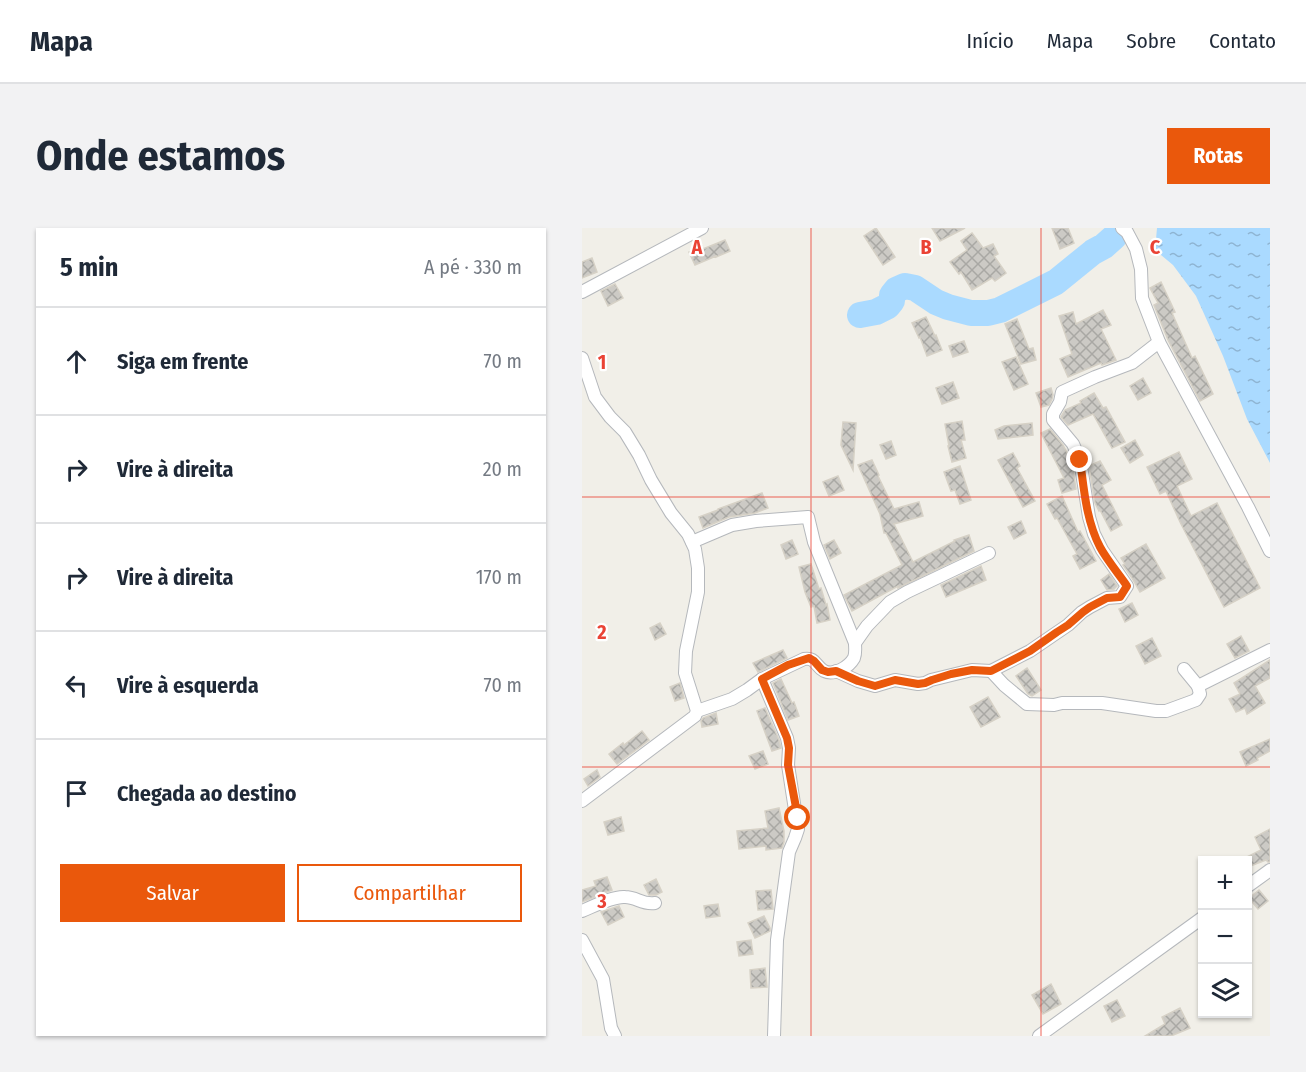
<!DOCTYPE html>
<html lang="pt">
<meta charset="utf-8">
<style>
body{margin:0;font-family:"Fira Sans Condensed",sans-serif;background:#f2f2f3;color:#1f2937}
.controls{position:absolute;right:18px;bottom:18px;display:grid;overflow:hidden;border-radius:0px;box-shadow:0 2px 4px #0004}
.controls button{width:54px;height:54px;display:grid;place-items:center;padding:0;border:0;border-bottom:2px solid #e0e1e3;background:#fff;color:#1f2937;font:30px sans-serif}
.stop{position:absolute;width:18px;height:18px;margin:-14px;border:4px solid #ea580c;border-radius:50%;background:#fff}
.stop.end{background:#ea580c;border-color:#fff;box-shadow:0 2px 6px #0008}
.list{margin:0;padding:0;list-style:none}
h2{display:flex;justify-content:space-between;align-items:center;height:78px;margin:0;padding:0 24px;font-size:26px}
h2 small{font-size:20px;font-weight:400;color:#747a83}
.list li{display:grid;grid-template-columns:39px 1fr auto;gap:18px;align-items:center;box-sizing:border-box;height:108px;padding:0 24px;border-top:2px solid #e0e1e3}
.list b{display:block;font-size:22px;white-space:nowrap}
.list em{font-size:20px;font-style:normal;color:#747a83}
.actions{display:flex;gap:12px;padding:18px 24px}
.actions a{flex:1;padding:14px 0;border:2px solid #ea580c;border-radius:0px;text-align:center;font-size:21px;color:#ea580c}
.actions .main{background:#ea580c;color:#fff}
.icon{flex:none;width:33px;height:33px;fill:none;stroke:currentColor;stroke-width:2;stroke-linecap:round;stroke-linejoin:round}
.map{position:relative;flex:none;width:688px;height:808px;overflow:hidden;border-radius:0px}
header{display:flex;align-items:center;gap:36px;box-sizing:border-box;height:84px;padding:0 30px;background:#fff;border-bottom:2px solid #e0e1e3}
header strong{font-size:28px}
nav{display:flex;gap:33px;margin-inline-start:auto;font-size:21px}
.intro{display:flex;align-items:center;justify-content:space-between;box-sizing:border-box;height:144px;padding:0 36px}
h1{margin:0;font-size:42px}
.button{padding:15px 27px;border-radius:0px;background:#ea580c;color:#fff;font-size:21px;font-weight:700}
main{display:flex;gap:36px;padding:0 36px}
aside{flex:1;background:#fff;border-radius:0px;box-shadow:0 2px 4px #0004}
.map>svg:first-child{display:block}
</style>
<header>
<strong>Mapa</strong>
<nav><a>Início</a><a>Mapa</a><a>Sobre</a><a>Contato</a></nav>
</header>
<div class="intro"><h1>Onde estamos</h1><a class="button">Rotas</a></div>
<main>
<aside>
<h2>5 min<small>A pé · 330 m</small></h2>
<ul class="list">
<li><svg class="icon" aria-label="ahead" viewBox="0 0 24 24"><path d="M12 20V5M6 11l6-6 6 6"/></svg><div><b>Siga em frente</b></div><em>70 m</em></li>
<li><svg class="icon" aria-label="right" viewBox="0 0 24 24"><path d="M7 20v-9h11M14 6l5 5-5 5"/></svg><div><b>Vire à direita</b></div><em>20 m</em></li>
<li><svg class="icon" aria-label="right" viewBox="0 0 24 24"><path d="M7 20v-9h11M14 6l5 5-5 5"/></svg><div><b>Vire à direita</b></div><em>170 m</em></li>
<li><svg class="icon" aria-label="left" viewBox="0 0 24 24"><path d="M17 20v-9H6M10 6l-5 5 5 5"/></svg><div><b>Vire à esquerda</b></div><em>70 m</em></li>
<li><svg class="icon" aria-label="arrive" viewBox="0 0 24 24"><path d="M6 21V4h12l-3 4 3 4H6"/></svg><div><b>Chegada ao destino</b></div></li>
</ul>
<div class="actions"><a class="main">Salvar</a><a>Compartilhar</a></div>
</aside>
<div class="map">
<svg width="688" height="808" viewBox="0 0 688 808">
<defs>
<pattern id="water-ripples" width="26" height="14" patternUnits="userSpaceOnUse" patternTransform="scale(1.5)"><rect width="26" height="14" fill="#aadaff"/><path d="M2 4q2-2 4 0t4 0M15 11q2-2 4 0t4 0" fill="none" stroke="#8eb4d2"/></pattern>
<pattern id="building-cross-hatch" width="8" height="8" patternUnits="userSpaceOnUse" patternTransform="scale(1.5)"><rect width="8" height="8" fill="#cccac5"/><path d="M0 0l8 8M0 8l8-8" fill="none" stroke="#a9a8a4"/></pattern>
</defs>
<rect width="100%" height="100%" fill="#f1efe8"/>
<g fill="url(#water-ripples)">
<polygon points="532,0 541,0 537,11 533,17 503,30 524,10"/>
<polygon points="575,0 688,0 688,235 665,191 641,128 614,68 591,37 573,22"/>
</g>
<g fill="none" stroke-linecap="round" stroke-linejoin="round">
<polyline stroke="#aadaff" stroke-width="26" points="278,87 294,84 306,78 310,73 310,67 314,62 323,58 333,60 354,74 366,79 389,85 406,85 418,82 474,54 511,24 522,18 532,9"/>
</g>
<g fill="url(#building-cross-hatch)" stroke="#d6d1c6" stroke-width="1.5">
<polygon points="294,0 313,29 301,37 282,8"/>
<polygon points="350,0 383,0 358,13"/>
<polygon points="470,0 486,0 492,15 478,21"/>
<polygon points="390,5 401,20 411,16 416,26 412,28 424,45 413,53 410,50 390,62 379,44 377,46 368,34 385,22 379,13"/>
<polygon points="143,12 148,23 134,29 134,28 113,37 107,24 120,18 121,21"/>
<polygon points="10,30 15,44 0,50 0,34"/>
<polygon points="579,54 593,84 590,85 610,130 613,128 631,166 618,173 586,112 572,77 576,75 568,60"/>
<polygon points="33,56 41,70 26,78 19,63"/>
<polygon points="521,82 529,97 519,101 534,132 520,137 519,135 486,149 478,131 490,126 477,88 491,84 494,96"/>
<polygon points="344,89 353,108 354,107 360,122 345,128 338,109 337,110 330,95"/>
<polygon points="435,91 447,121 451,120 454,132 439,136 423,96"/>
<polygon points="382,113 386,124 371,129 367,118"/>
<polygon points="434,129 446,156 432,162 420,134"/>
<polygon points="561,150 569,165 556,172 548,158"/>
<polygon points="371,154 377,170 360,176 354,160"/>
<polygon points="469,160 471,167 470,171 467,177 459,179 454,165"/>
<polygon points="512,165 521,180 524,179 543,214 530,220 511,186 486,197 479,189 483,182 499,175 498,173"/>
<polygon points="380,193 383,212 379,212 384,230 370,234 366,218 367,218 363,196"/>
<polygon points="261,194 274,195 271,242 259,217"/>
<polygon points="450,195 451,207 416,211 413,202 422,198"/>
<polygon points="468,201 481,217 490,235 494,261 480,265 476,252 482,250 459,205"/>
<polygon points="553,212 561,227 548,235 539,220"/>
<polygon points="309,213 314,227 304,231 298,217"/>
<polygon points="597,224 610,251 595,258 609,288 635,275 678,360 642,379 598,294 584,263 578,266 565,239"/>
<polygon points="431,225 438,238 435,240 453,273 441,279 416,232"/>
<polygon points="290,232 297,247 296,248 312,281 337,274 341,288 312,296 331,334 373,313 372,312 387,307 392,323 316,360 316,358 270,383 262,367 320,337 304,305 302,305 298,286 276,237"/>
<polygon points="518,233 529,252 520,257 540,297 529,303 518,282 517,283 513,275 507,238"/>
<polygon points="378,238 389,272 378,276 373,262 369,263 362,244"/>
<polygon points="256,248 262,262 247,268 241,254"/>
<polygon points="180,265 186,280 173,285 147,289 121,300 117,289 136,282 136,281"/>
<polygon points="480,268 496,304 498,303 514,333 498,341 491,328 495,326 475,290 473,291 465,276"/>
<polygon points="439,293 444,305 432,311 426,299"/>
<polygon points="210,312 216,326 204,331 199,317"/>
<polygon points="252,312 259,325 248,331 242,317"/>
<polygon points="564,316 583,350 558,364 550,350 541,337 543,336 539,330"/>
<polygon points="229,336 237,361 239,360 244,377 245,376 248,392 235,395 232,378 229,379 223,364 217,339"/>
<polygon points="399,338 404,352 364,369 359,357"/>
<polygon points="527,346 535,358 532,361 525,362 519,352"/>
<polygon points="550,375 556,387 543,394 537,381"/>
<polygon points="78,395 84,406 73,412 68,400"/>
<polygon points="659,408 667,423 653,430 645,416"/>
<polygon points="570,410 579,428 563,436 554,418"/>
<polygon points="201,422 205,430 176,444 171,435"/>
<polygon points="688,432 688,450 673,458 683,475 665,486 663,480 654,484 647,471 658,466 652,455"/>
<polygon points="445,440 459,462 450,468 446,466 434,448"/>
<polygon points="199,451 210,475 212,474 217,488 206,492 191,455"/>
<polygon points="98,455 102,470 93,473 88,459"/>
<polygon points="406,469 418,489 399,499 388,479"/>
<polygon points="183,480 197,512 199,520 190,523 175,483"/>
<polygon points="134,485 136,496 120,499 119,493 121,490"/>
<polygon points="60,503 67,512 35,536 27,526 41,515 42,517"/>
<polygon points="688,511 688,523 675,530 676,532 664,538 658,524"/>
<polygon points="181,523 186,536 173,541 167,528"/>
<polygon points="15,542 18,549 6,558 2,551"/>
<polygon points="197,580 202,603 202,614 200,620 184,622 184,618 157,621 155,603 186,600 183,583"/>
<polygon points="39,589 42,603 26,607 22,594"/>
<polygon points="688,601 688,634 686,634 684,632 666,639 666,633 657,633 679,622 673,609"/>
<polygon points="25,649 30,662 0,674 0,662 14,658 12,653"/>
<polygon points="74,651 80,664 74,667 67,667 62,657"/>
<polygon points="189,662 191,681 176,682 174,663"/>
<polygon points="677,662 686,673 676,681 667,670"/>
<polygon points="136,676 138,688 124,690 122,678"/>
<polygon points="37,678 42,689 26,697 19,684"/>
<polygon points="182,688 188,700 188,703 173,710 166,695"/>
<polygon points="169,712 171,726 157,728 155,714"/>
<polygon points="183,740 185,759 169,760 168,742"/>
<polygon points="469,756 479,776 461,786 450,767"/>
<polygon points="535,772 543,788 530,794 522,778"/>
<polygon points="598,780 608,800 589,808 563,808 583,796 580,789"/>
</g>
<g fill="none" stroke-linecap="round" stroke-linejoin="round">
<defs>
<g id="minor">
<polyline points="540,0 545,4 554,21 559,41 560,70 577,114 666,279 688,323"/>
<polyline points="0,64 120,0"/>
<polyline points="0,130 13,169 28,189 43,204 57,227 69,252 89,285 106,306 113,321 116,340 116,364 104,423 103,445 115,483 113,488 0,573"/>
<path d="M110,314L150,297L174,293L226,289L232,314L273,415C273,420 274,425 272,430C267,439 252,448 242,443C233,438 234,429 222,431L180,451L165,462L150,471L115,483"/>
<polyline points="273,415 285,398 308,374 325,364 407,325"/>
<polyline points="602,441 616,458 688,422"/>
<polyline points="254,443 276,453 293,458 313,452 336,456 343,455 349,452 390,442 409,443 448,423 486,397 500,384 508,379 525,370 538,369 545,358 520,322 512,306 507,289 498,232 491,216 471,192 471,186 478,174 480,164 513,149 550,135 577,114"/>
<polyline points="409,443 422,457 445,476 472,477 480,475 520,475 574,483 584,483 614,472 618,466 616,458"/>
<polyline points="180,451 205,510 207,520 206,537 216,601 213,610 207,624 195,712 192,808"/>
<polyline points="666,658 688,642"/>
<path d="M0,683C12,678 31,668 43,669C55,669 60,677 73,675"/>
<polyline points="0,712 21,751 29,800 33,808"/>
<polyline points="457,808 620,690"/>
</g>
</defs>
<use href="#minor" stroke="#b5b8bc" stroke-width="14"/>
<use href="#minor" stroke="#fff" stroke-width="12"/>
</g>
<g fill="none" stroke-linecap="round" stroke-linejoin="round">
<path stroke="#ea580c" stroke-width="8" d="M216,590L206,537L207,520L205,510L180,451L206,437L227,430L232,433L240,442L246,444L254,443L276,453L293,458L313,452L336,456L343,455L350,452L369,446L390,442L409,443L448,423L475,404L486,397L501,384L508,379L525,370L538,369L545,358C536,345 525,332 518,319C504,292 502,261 498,232"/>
</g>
<path fill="none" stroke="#ea4335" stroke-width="1.5" stroke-opacity="0.55" d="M229,0V808M459,0V808M0,269H688M0,539H688"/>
<g font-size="20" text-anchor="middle" font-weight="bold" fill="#ea4335" stroke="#fff" stroke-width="4.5" stroke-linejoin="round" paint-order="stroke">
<text x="115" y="26">A</text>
<text x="344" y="26">B</text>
<text x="573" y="26">C</text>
<text x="20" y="141">1</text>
<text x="20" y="411">2</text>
<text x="20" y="680">3</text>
</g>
</svg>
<div class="controls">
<button>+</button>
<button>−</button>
<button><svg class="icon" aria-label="layers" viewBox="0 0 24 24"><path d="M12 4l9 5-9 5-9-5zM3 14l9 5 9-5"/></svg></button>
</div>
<div class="stop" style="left:216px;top:590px"></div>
<div class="stop end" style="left:498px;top:232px"></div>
</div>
</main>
